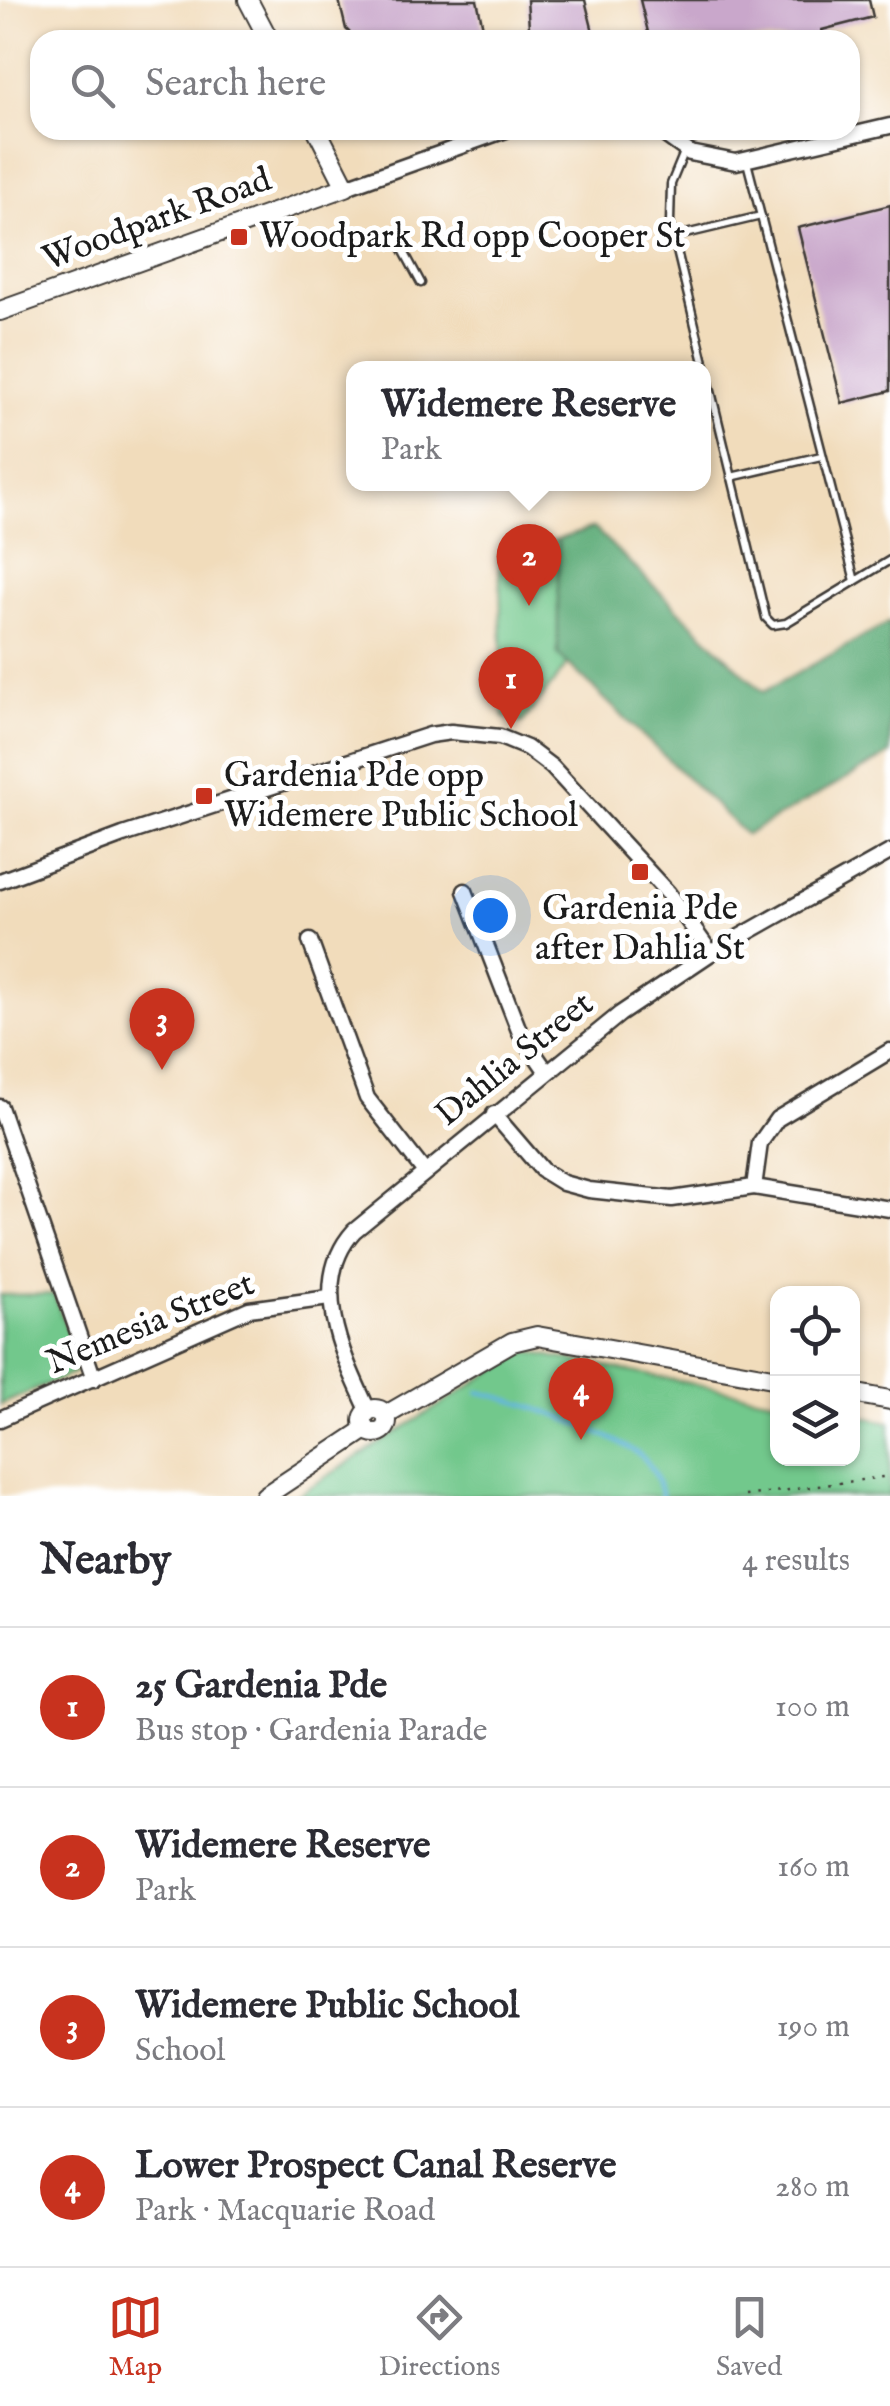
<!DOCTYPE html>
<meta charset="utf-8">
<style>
body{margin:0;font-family:"IM FELL English",serif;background:#f7f7f7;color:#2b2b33}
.controls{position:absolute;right:30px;bottom:30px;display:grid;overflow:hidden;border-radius:20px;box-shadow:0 2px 8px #0004}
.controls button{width:90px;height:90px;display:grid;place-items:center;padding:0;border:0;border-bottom:2px solid #e1e1e2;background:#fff;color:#2b2b33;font:50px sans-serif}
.you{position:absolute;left:490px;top:915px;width:35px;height:35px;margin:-25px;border:8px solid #fff;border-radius:50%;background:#1a73e8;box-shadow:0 0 0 15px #1a73e833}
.badge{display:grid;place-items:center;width:65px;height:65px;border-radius:50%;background:#c8321e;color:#fff;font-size:32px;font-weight:700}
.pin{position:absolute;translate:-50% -82px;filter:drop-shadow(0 2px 5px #0008)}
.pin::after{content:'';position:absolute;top:52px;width:35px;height:30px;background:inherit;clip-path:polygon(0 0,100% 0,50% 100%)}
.popup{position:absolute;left:346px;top:361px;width:365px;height:130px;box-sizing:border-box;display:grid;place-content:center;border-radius:20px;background:#fff;filter:drop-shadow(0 2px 8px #0005);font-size:32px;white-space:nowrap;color:#7c7c81}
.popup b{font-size:38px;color:#2b2b33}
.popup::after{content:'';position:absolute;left:50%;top:100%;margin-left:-20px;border:20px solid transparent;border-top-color:#fff}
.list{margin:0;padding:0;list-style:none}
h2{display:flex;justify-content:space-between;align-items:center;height:130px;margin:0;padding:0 40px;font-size:42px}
h2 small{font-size:32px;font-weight:400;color:#7c7c81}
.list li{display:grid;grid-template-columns:65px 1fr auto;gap:30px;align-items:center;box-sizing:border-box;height:160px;padding:0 40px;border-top:2px solid #e1e1e2}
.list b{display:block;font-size:38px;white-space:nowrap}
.list p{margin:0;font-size:32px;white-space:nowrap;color:#7c7c81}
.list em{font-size:32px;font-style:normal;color:#7c7c81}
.icon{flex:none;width:55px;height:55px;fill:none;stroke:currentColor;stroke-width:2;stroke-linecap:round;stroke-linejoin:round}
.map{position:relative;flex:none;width:890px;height:1496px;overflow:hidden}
.search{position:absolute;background:#fff;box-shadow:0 2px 8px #0004;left:30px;right:30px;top:30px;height:110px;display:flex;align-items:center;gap:25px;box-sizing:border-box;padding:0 35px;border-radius:30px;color:#7c7c81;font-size:38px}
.sheet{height:770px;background:#fff}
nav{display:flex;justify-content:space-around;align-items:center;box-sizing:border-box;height:140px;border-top:2px solid #e1e1e2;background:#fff;font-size:28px;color:#7c7c81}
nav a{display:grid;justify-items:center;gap:5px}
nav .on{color:#c8321e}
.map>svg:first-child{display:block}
</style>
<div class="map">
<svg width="890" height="1496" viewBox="0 0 890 1496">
<rect width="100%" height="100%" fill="#fff"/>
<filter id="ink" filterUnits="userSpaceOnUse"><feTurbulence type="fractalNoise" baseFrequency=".01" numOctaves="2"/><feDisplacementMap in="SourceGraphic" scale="20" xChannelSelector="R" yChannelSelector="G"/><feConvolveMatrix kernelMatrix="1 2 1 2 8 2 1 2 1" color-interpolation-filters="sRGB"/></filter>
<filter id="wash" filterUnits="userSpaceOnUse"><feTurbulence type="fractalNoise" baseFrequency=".0048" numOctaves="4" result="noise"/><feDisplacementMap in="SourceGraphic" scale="40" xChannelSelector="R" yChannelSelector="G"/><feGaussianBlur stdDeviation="2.25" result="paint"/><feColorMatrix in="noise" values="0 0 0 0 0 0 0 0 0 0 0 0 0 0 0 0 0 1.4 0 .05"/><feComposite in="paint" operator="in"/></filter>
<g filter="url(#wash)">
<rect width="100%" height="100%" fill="#f1dcbb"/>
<g fill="#72c88c" stroke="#477254" stroke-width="2.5">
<polygon points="558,539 558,654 568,664 522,723 504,717 499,558"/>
<polygon points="54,1294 79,1364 74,1373 0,1405 0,1295"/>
<polygon points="525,1351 777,1400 778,1458 852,1458 853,1415 890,1422 890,1496 296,1496"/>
</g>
<polygon fill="#5dac78" stroke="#3c644a" stroke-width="2.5" points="594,528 763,692 890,622 890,754 746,835 558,654 558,539"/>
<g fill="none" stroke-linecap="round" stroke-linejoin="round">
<path stroke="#64b5df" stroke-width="4" d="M479,1392C521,1401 605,1431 640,1455C653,1465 658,1481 662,1496"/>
</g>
<g id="blocks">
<g fill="#c9a7cb">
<polygon points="339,0 477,0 484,32 491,31 493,40 357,40 346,29"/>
<polygon points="527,0 585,0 595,40 530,40"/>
<polygon points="640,0 869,0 873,17 822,30 824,40 650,40"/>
<polygon points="890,205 890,391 842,403 798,228"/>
</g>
</g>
</g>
<g filter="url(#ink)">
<use href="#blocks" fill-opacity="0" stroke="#3c3934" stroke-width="2.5"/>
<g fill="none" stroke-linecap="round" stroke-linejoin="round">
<defs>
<g id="service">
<polyline points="685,150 671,184 670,222 766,618 773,625 786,623 890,560"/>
<polyline points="747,162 855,581"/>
<polyline points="394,233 421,283"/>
<polyline points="673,237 761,216"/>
<polyline points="731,477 821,456"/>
</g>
<g id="minor">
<polyline points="658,130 690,153 736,162 890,126"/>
<polyline points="346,187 506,130"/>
<polyline points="0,881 123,835 430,735 451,732 500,737 527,748 552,767 668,893 711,953"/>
<polyline points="465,891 520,1033 547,1072"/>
<polyline points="310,941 367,1098 424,1171"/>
<polyline points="0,1107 94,1379"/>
<polyline points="494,1114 542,1170 563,1183 589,1190 672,1199 754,1187 890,1209"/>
<polyline points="754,1187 760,1143 777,1119 890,1051"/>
<path d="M368,1410C343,1356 307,1283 354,1231L620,1014L711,953L890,852"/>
<polyline points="0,1419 249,1309 329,1298"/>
</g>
<g id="tertiary">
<polyline points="248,0 269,40"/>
<polyline points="0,311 346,187 317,130"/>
<polyline points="852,1393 890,1400"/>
<circle cx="375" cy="1421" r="12"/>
<polyline points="386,1415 512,1342 537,1336 778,1379"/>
<polyline points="265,1496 366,1429"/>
</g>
</defs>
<use href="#service" stroke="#3c3934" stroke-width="11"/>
<use href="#minor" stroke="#3c3934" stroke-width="19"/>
<use href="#tertiary" stroke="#3c3934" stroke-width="22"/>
<polyline stroke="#3c3934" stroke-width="2.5" stroke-dasharray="2.5 8" stroke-linecap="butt" points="745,1496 890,1476"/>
<use href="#service" stroke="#fff" stroke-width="6"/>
<use href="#minor" stroke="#fff" stroke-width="14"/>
<use href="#tertiary" stroke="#fff" stroke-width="18"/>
</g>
</g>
<g fill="#c8321e" stroke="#fff" stroke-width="4">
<rect x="229" y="227" width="20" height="20" rx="5"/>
<rect x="194" y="786" width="20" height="20" rx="5"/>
<rect x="630" y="862" width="20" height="20" rx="5"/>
</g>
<g text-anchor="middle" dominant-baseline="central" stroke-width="10" stroke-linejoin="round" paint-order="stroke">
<g font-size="35" fill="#1c1c1c" stroke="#fff">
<text transform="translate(157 220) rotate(-20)">Woodpark Road</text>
<text transform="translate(515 1060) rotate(-39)">Dahlia Street</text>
<text transform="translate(151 1324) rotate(-22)">Nemesia Street</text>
</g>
<g font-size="35" fill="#1c1c1c" stroke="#fff" text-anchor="start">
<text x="259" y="237">Woodpark Rd opp Cooper St</text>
<text x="224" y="776">Gardenia Pde opp<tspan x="224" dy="40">Widemere Public School</tspan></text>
<text x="640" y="909" text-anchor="middle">Gardenia Pde<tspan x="640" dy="40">after Dahlia St</tspan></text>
</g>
</g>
</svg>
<div class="controls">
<button><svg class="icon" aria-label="locate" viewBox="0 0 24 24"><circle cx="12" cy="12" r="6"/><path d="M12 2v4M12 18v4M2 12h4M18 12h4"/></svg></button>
<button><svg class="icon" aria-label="layers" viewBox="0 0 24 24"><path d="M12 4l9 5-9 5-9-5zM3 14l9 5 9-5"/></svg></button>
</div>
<div class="you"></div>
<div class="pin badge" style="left:511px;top:729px">1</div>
<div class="pin badge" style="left:529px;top:606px">2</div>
<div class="popup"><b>Widemere Reserve</b>Park</div>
<div class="pin badge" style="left:162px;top:1070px">3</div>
<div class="pin badge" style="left:581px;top:1440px">4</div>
<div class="search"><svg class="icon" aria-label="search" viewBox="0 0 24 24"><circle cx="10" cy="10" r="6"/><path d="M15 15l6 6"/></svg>Search here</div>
</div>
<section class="sheet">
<h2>Nearby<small>4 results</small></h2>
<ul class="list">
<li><span class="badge">1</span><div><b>25 Gardenia Pde</b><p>Bus stop · Gardenia Parade</p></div><em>100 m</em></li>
<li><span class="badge">2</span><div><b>Widemere Reserve</b><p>Park</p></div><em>160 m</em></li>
<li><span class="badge">3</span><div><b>Widemere Public School</b><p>School</p></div><em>190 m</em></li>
<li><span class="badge">4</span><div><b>Lower Prospect Canal Reserve</b><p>Park · Macquarie Road</p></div><em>280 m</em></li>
</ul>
</section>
<nav>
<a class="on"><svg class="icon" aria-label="map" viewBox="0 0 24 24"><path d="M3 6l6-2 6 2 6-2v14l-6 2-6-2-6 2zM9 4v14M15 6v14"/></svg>Map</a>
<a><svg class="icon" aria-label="directions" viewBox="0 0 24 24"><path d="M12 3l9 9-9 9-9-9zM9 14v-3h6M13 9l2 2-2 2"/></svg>Directions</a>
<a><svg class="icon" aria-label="saved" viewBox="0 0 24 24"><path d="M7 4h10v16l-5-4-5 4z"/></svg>Saved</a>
</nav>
